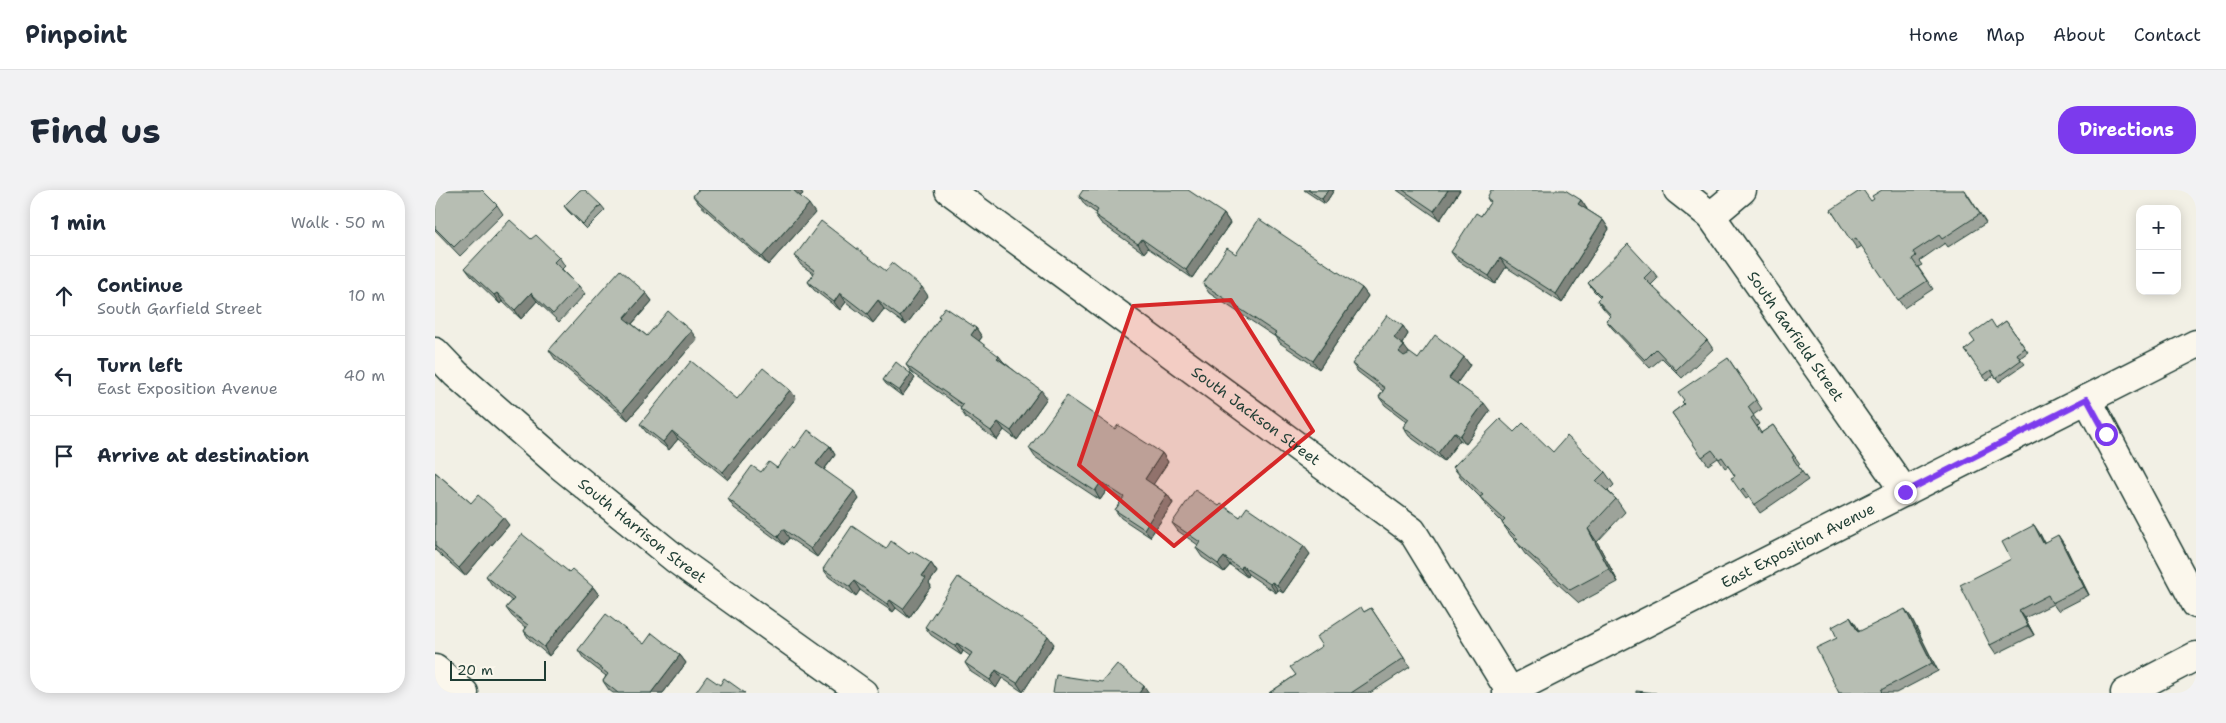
<!DOCTYPE html>
<meta charset="utf-8">
<style>
body{margin:0;font-family:"Shantell Sans",sans-serif;background:#f2f2f3;color:#1f2937}
.controls{position:absolute;right:15px;top:15px;display:grid;overflow:hidden;border-radius:10px;box-shadow:0 2px 12px #0003}
.controls button{width:45px;height:45px;display:grid;place-items:center;padding:0;border:0;border-bottom:1px solid #e0e1e3;background:#fff;color:#1f2937;font:25px sans-serif}
.scale{position:absolute;left:15px;bottom:12px;width:96px;box-sizing:border-box;padding-left:5px;border:2px solid #1f3d34;border-top:0;font-size:14px;line-height:18px;white-space:nowrap;color:#1f3d34;-webkit-text-stroke:4px #fbf7ec;paint-order:stroke}
.stop{position:absolute;width:15px;height:15px;margin:-11px;border:4px solid #7c3aed;border-radius:50%;background:#fff}
.stop.end{background:#7c3aed;border-color:#fff;box-shadow:0 1px 5px #0008}
.list{margin:0;padding:0;list-style:none}
h2{display:flex;justify-content:space-between;align-items:center;height:65px;margin:0;padding:0 20px;font-size:21px}
h2 small{font-size:16px;font-weight:400;color:#747a83}
.list li{display:grid;grid-template-columns:32px 1fr auto;gap:15px;align-items:center;box-sizing:border-box;height:80px;padding:0 20px;border-top:1px solid #e0e1e3}
.list b{display:block;font-size:19px;white-space:nowrap}
.list p{margin:0;font-size:16px;white-space:nowrap;color:#747a83}
.list em{font-size:16px;font-style:normal;color:#747a83}
.icon{flex:none;width:28px;height:28px;fill:none;stroke:currentColor;stroke-width:2;stroke-linecap:round;stroke-linejoin:round}
.map{position:relative;flex:none;width:1761px;height:503px;overflow:hidden;border-radius:20px}
header{display:flex;align-items:center;gap:30px;box-sizing:border-box;height:70px;padding:0 25px;background:#fff;border-bottom:1px solid #e0e1e3}
header strong{font-size:24px}
nav{display:flex;gap:28px;margin-inline-start:auto;font-size:18px}
.intro{display:flex;align-items:center;justify-content:space-between;box-sizing:border-box;height:120px;padding:0 30px}
h1{margin:0;font-size:35px}
.button{padding:12px 22px;border-radius:20px;background:#7c3aed;color:#fff;font-size:18px;font-weight:700}
main{display:flex;gap:30px;padding:0 30px}
aside{flex:1;background:#fff;border-radius:20px;box-shadow:0 2px 12px #0003}
.map>svg:first-child{display:block}
</style>
<header>
<strong>Pinpoint</strong>
<nav><a>Home</a><a>Map</a><a>About</a><a>Contact</a></nav>
</header>
<div class="intro"><h1>Find us</h1><a class="button">Directions</a></div>
<main>
<aside>
<h2>1 min<small>Walk · 50 m</small></h2>
<ul class="list">
<li><svg class="icon" aria-label="ahead" viewBox="0 0 24 24"><path d="M12 20V5M6 11l6-6 6 6"/></svg><div><b>Continue</b><p>South Garfield Street</p></div><em>10 m</em></li>
<li><svg class="icon" aria-label="left" viewBox="0 0 24 24"><path d="M17 20v-9H6M10 6l-5 5 5 5"/></svg><div><b>Turn left</b><p>East Exposition Avenue</p></div><em>40 m</em></li>
<li><svg class="icon" aria-label="arrive" viewBox="0 0 24 24"><path d="M6 21V4h12l-3 4 3 4H6"/></svg><div><b>Arrive at destination</b></div></li>
</ul>
</aside>
<div class="map">
<svg width="1761" height="503" viewBox="0 0 1761 503">
<rect width="100%" height="100%" fill="#f2f0e5"/>
<filter id="ink" filterUnits="userSpaceOnUse"><feTurbulence type="fractalNoise" baseFrequency=".02" numOctaves="2"/><feDisplacementMap in="SourceGraphic" scale="10" xChannelSelector="R" yChannelSelector="G"/><feConvolveMatrix kernelMatrix="1 2 1 2 8 2 1 2 1" color-interpolation-filters="sRGB"/></filter>
<g filter="url(#ink)">
<g fill="none" stroke-linecap="round" stroke-linejoin="round">
<defs>
<g id="minor">
<path id="s1" d="M514,0L977,341L1076,503"/>
<path id="s2" d="M1243,0L1276,26L1470,302"/>
<polyline points="1276,26 1307,0"/>
<path id="s3" d="M0,162L21,184L126,276L242,370L428,503"/>
<polyline points="1652,209 1761,414"/>
<polyline points="0,479 29,503"/>
<path id="s4" d="M1072,503L1761,154"/>
<polyline points="1690,503 1761,466"/>
</g>
</defs>
<use href="#minor" stroke="#1f3d34" stroke-width="31"/>
<use href="#minor" stroke="#fbf7ec" stroke-width="28"/>
</g>
<g fill="#9da39a" stroke="#1f3d34">
<polygon points="0,0 62,15 68,24 25,66 0,40"/>
<polygon points="263,0 365,0 368,4 365,6 380,23 333,75 264,14 258,6"/>
<polygon points="869,0 899,0 890,14"/>
<polygon points="962,0 1025,0 1005,30"/>
<polygon points="1530,0 1551,33 1513,57 1510,53 1484,71 1487,75 1483,77 1498,99 1469,118 1427,56 1422,59 1396,20 1436,11"/>
<polygon points="644,6 789,24 795,33 757,88 713,58 709,63 666,33 660,25 661,23 650,15"/>
<polygon points="1052,8 1146,10 1152,19 1151,19 1168,30 1174,39 1127,113 1071,77 1060,94 1022,70 1016,62 1046,26 1055,13"/>
<polygon points="166,15 170,20 151,39 133,21 129,16"/>
<polygon points="801,64 927,98 933,106 884,179 845,153 842,148 774,103 768,94"/>
<polygon points="360,66 451,81 493,106 471,135 449,119 438,133 411,112 405,120 379,100 373,92 379,84 366,75"/>
<polygon points="124,67 130,76 127,79 144,96 150,104 124,132 102,111 86,129 67,111 65,114 36,86 30,78"/>
<polygon points="1217,80 1223,88 1216,95 1272,150 1278,159 1247,188 1227,168 1215,178 1177,138 1171,130 1175,126 1168,118 1162,110 1165,107 1159,101 1153,93"/>
<polygon points="211,103 217,111 197,134 212,146 262,149 193,230 120,169 114,160"/>
<polygon points="503,126 541,138 547,147 544,151 570,173 612,208 582,250 569,240 562,250 531,228 525,219 526,218 477,183 471,175 505,128"/>
<polygon points="1571,131 1593,162 1585,168 1590,174 1564,192 1559,185 1552,191 1530,160"/>
<polygon points="968,136 973,144 967,154 975,164 983,169 1029,167 1035,175 1022,193 1055,221 1031,254 1025,250 1009,271 974,246 968,237 972,232 950,215 944,207 948,201 923,182 917,174"/>
<polygon points="1293,168 1327,219 1318,225 1324,234 1322,236 1326,243 1338,235 1365,274 1363,276 1373,290 1325,323 1314,307 1311,309 1305,301 1300,286 1293,276 1290,278 1283,268 1273,275 1237,223 1249,214"/>
<polygon points="480,188 467,206 451,194 448,190"/>
<polygon points="355,200 361,208 293,290 243,249 234,260 211,242 205,234 302,209"/>
<polygon points="680,239 727,263 733,272 718,294 732,304 738,313 715,347 686,328 680,320 687,310 672,300 665,310 600,267 594,258"/>
<polygon points="1079,242 1118,262 1170,282 1179,295 1173,301 1181,309 1190,322 1162,352 1183,392 1144,413 1090,364 1081,351 1076,346 1067,333 1067,332 1055,320 1045,307 1028,290 1018,277"/>
<polygon points="395,256 400,265 389,280 424,309 382,367 354,348 349,355 299,318 293,309 326,282 342,278 360,258"/>
<polygon points="0,282 36,313 74,335 30,386 0,360"/>
<polygon points="784,316 875,364 848,403 843,400 841,403 813,384 812,387 795,375 789,382 767,367 761,358 763,355 743,341 737,333"/>
<polygon points="1605,344 1609,352 1629,354 1654,405 1623,421 1618,414 1590,428 1599,445 1561,464 1555,455 1576,369"/>
<polygon points="451,359 474,364 496,373 502,382 494,393 496,396 474,428 461,418 458,422 425,400 421,406 394,387 388,379"/>
<polygon points="51,386 158,397 164,405 114,466 94,449 89,441 91,438 77,426 71,418 77,411 57,395"/>
<polygon points="936,418 975,477 935,503 834,503 861,485 887,456 929,422"/>
<polygon points="1415,427 1425,442 1476,427 1503,481 1461,503 1404,503 1402,448"/>
<polygon points="490,437 619,454 588,502 567,488 561,498 536,482 530,473 535,466 528,461 526,465 496,445"/>
<polygon points="209,454 245,465 251,473 228,503 178,503 174,500 168,491 171,486 149,469 143,460"/>
</g>
<g fill="#80857d" stroke="#1f3d34">
<polygon points="358,0 365,0 368,4 363,8"/>
<polygon points="893,0 899,0 890,14 887,9"/>
<polygon points="1013,0 1025,0 1005,30 999,21"/>
<polygon points="1146,10 1152,19 1149,23 1143,14"/>
<polygon points="374,14 380,23 333,75 327,67"/>
<polygon points="789,24 795,33 757,88 751,80"/>
<polygon points="1168,30 1174,39 1127,113 1121,104"/>
<polygon points="707,49 713,58 709,63 703,54"/>
<polygon points="1065,68 1071,77 1060,94 1054,86"/>
<polygon points="487,97 493,106 471,135 465,127"/>
<polygon points="927,98 933,106 884,179 878,171"/>
<polygon points="62,103 67,111 65,114 59,105"/>
<polygon points="96,103 102,111 86,129 80,120"/>
<polygon points="211,103 217,111 195,136 189,128"/>
<polygon points="405,103 411,112 405,120 399,112"/>
<polygon points="443,110 449,119 438,133 432,124"/>
<polygon points="968,136 973,144 965,157 959,148"/>
<polygon points="541,138 547,147 542,153 536,145"/>
<polygon points="256,141 262,149 193,230 187,222"/>
<polygon points="969,156 975,164 970,171 964,162"/>
<polygon points="564,166 570,174 562,168"/>
<polygon points="1029,167 1035,175 1020,196 1014,188"/>
<polygon points="476,184 480,188 467,206 464,201"/>
<polygon points="355,200 361,208 293,290 288,282"/>
<polygon points="606,200 612,208 582,250 576,241"/>
<polygon points="1049,213 1055,221 1031,254 1025,246"/>
<polygon points="563,232 569,240 562,250 556,241"/>
<polygon points="237,241 243,249 234,260 228,252"/>
<polygon points="1019,242 1025,250 1009,271 1003,263"/>
<polygon points="395,256 400,265 387,282 381,274"/>
<polygon points="727,263 733,272 716,298 710,289"/>
<polygon points="666,292 672,300 665,310 660,301"/>
<polygon points="419,301 424,309 382,367 376,359"/>
<polygon points="732,304 738,313 715,347 709,339"/>
<polygon points="68,327 74,335 30,386 24,378"/>
<polygon points="1599,335 1605,344 1614,362 1608,353"/>
<polygon points="348,339 354,348 349,355 343,347"/>
<polygon points="1153,339 1162,352 1183,392 1174,379"/>
<polygon points="1623,345 1629,354 1654,405 1649,397"/>
<polygon points="869,356 875,364 848,403 842,395"/>
<polygon points="789,367 795,375 789,382 783,374"/>
<polygon points="496,373 502,382 494,393 496,396 474,428 468,419 487,386"/>
<polygon points="807,376 813,384 812,387 806,379"/>
<polygon points="419,391 425,400 421,406 415,397"/>
<polygon points="837,392 843,400 841,403 835,394"/>
<polygon points="158,397 164,405 114,466 109,457"/>
<polygon points="455,410 461,418 458,422 452,414"/>
<polygon points="1470,419 1476,427 1503,481 1497,473"/>
<polygon points="1584,420 1590,428 1599,445 1593,436"/>
<polygon points="1415,427 1421,435 1429,451 1423,442"/>
<polygon points="613,446 619,454 588,502 582,493"/>
<polygon points="522,453 528,461 526,465 520,456"/>
<polygon points="245,465 251,473 228,503 216,503"/>
<polygon points="561,480 567,488 561,498 555,490"/>
<polygon points="709,496 714,503 704,503"/>
</g>
<g fill="#b7beb3" stroke="#1f3d34">
<polygon points="0,0 47,0 62,15 19,57 0,38"/>
<polygon points="145,0 150,0 166,15 148,34 129,16"/>
<polygon points="263,0 358,0 374,14 327,67 258,6"/>
<polygon points="648,0 753,0 789,24 751,80 707,49 703,54 660,25 663,20 644,6"/>
<polygon points="873,0 893,0 887,9"/>
<polygon points="968,0 1013,0 999,21"/>
<polygon points="1056,0 1130,0 1146,10 1143,14 1168,30 1121,104 1065,68 1054,86 1016,62 1041,23 1046,26 1056,11 1052,8"/>
<polygon points="1426,0 1428,0 1436,11 1439,9 1437,6 1447,0 1529,0 1545,24 1507,49 1504,45 1478,62 1481,66 1477,69 1492,91 1463,110 1421,48 1416,51 1396,20"/>
<polygon points="824,29 927,98 878,171 839,145 841,143 768,94 792,58 801,64"/>
<polygon points="75,30 96,49 101,45 124,67 119,72 144,96 118,124 96,103 80,120 62,103 59,105 30,78"/>
<polygon points="386,31 451,81 457,73 487,97 465,127 443,110 432,124 405,103 399,112 373,92 380,81 360,66"/>
<polygon points="1193,54 1217,80 1209,88 1272,150 1241,180 1221,159 1210,170 1171,130 1176,125 1162,110 1166,106 1153,93"/>
<polygon points="185,80 211,103 189,128 212,146 233,121 256,141 187,222 114,160"/>
<polygon points="510,117 541,138 536,145 564,166 562,168 606,200 576,241 563,232 556,241 525,219 528,215 471,175 505,127 503,126"/>
<polygon points="952,125 968,136 959,148 969,156 964,162 969,166 975,163 983,169 1000,145 1029,167 1014,188 1049,213 1025,246 1019,242 1003,263 968,237 974,229 944,207 950,198 917,174"/>
<polygon points="1556,130 1561,138 1571,131 1590,158 1582,164 1586,170 1561,188 1556,180 1548,186 1530,160 1540,152 1535,145"/>
<polygon points="1293,168 1321,210 1313,217 1319,226 1316,228 1326,243 1338,235 1359,266 1357,267 1367,282 1319,315 1308,298 1305,301 1296,288 1300,286 1287,267 1284,269 1277,260 1267,267 1237,223 1249,214 1247,212 1249,210 1243,202"/>
<polygon points="256,171 302,209 328,178 355,200 288,282 237,241 228,252 205,234"/>
<polygon points="461,172 476,184 464,201 448,190"/>
<polygon points="632,206 680,239 683,235 727,263 710,289 732,304 709,339 680,320 689,307 666,292 660,301 594,258"/>
<polygon points="1065,229 1079,242 1088,233 1118,262 1132,246 1170,282 1161,291 1181,309 1153,339 1174,379 1135,400 1080,351 1083,349 1067,333 1070,330 1045,307 1048,305 1018,277"/>
<polygon points="373,240 395,256 381,274 419,301 376,359 348,339 343,347 293,309 317,276 326,282 334,272 342,278 358,256 360,258"/>
<polygon points="0,282 36,313 43,305 68,327 24,378 0,356"/>
<polygon points="760,300 784,316 786,314 805,327 812,317 869,356 842,395 837,392 835,394 807,376 806,379 789,367 783,374 761,358 765,352 737,333"/>
<polygon points="1599,335 1608,353 1623,345 1649,397 1617,413 1613,405 1584,420 1593,436 1555,455 1525,395 1576,369 1567,352"/>
<polygon points="417,336 451,359 456,351 474,364 477,361 496,373 487,386 491,388 468,419 455,410 452,414 419,391 415,397 388,379"/>
<polygon points="87,344 134,382 137,379 158,397 109,457 89,441 93,435 71,418 79,409 51,386"/>
<polygon points="523,387 613,446 582,493 561,480 555,490 530,473 537,463 522,453 520,456 490,437"/>
<polygon points="926,417 929,422 936,418 969,468 916,503 834,503 861,485 855,477 887,456 881,447"/>
<polygon points="1470,419 1497,473 1446,500 1447,503 1404,503 1381,458 1402,448 1397,437 1415,427 1423,442"/>
<polygon points="171,424 209,454 217,443 245,465 216,503 183,503 168,491 173,484 143,460"/>
<polygon points="682,474 709,496 704,503 618,503 621,485 667,492"/>
<polygon points="272,486 285,495 289,488 310,503 260,503"/>
<polygon points="1201,501 1221,503 1201,503"/>
</g>
</g>
<g fill="none" stroke-linecap="round" stroke-linejoin="round" filter="url(#ink)">
<polyline stroke="#7c3aed" stroke-width="6" points="1470,302 1652,209 1671,244"/>
</g>
<path fill="#d62828" fill-opacity="0.2" stroke="#d62828" stroke-width="4" stroke-linejoin="round" d="M796,110L878,241L739,356L644,275L698,116Z"/>
<g text-anchor="middle" dominant-baseline="central" stroke-width="4.5" stroke-linejoin="round" paint-order="stroke">
<g font-size="15" fill="#1f3d34" stroke="#fbf7ec">
<text stroke="none"><textPath href="#s2" startOffset="189">South Garfield Street</textPath></text>
<text stroke="none"><textPath href="#s1" startOffset="381">South Jackson Street</textPath></text>
<text stroke="none"><textPath href="#s3" startOffset="274">South Harrison Street</textPath></text>
<text stroke="none"><textPath href="#s4" startOffset="326">East Exposition Avenue</textPath></text>
</g>
</g>
</svg>
<div class="controls">
<button>+</button>
<button>−</button>
</div>
<div class="scale">20 m</div>
<div class="stop" style="left:1671px;top:244px"></div>
<div class="stop end" style="left:1470px;top:302px"></div>
</div>
</main>
